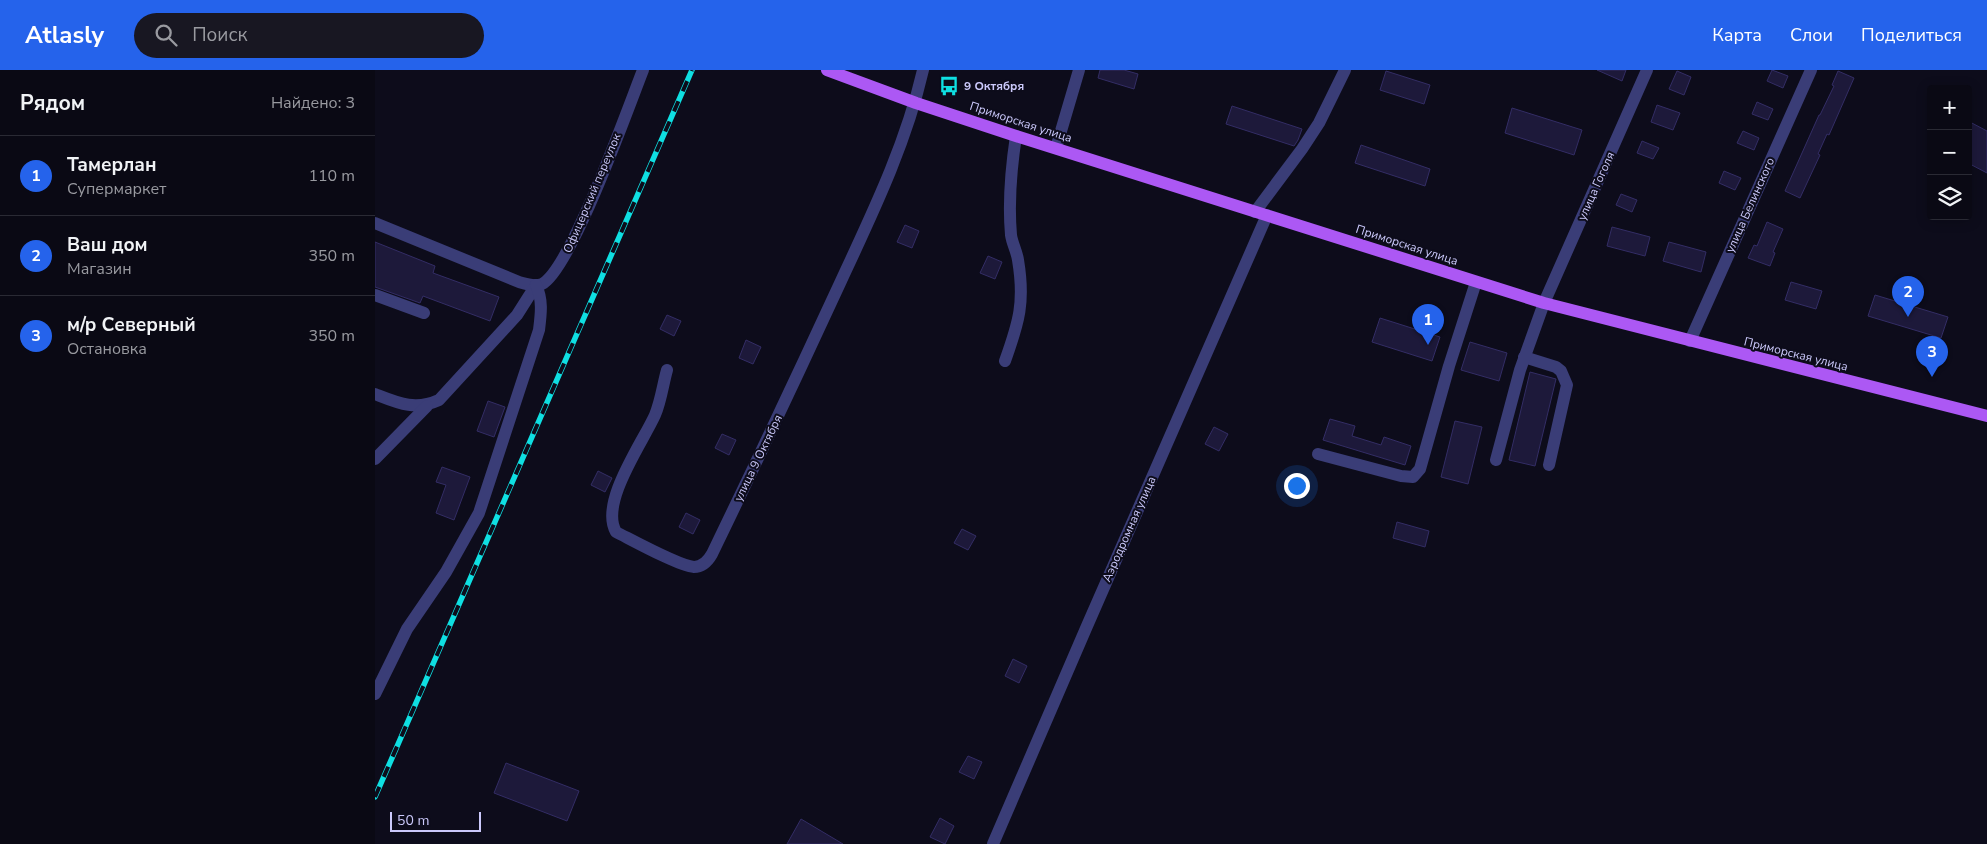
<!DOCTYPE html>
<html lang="ru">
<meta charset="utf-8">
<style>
body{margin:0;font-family:"Nunito Sans",sans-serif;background:#181722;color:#f1f3f6}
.controls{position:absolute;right:15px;top:15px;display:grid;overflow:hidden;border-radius:5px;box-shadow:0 2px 12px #0003}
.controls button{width:45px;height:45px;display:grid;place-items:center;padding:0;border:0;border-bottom:1px solid #2a2a34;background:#0a0914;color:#f1f3f6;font:25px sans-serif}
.scale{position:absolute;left:15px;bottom:12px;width:91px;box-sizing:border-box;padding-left:5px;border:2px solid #cbc9fb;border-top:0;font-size:14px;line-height:18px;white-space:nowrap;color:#cbc9fb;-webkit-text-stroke:4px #0d0c1b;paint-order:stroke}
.you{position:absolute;left:921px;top:415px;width:18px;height:18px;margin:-12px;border:4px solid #fff;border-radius:50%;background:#1a73e8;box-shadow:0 0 0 8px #1a73e833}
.badge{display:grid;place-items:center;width:32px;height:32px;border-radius:50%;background:#2563eb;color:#fff;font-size:16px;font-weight:700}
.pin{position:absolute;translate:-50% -41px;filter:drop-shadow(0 1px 2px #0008)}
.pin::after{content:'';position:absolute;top:26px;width:18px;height:15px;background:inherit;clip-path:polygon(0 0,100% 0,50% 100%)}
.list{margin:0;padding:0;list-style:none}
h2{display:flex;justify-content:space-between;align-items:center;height:65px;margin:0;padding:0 20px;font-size:21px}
h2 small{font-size:16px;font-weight:400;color:#999aa0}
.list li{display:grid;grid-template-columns:32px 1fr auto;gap:15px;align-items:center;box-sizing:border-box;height:80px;padding:0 20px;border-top:1px solid #2a2a34}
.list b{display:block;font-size:19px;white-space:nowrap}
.list p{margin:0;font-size:16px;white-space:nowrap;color:#999aa0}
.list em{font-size:16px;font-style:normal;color:#999aa0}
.icon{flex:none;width:28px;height:28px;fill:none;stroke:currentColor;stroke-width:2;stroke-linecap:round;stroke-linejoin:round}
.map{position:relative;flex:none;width:1612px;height:774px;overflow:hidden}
header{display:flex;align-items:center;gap:30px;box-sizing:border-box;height:70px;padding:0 25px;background:#2563eb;color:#fff}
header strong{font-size:24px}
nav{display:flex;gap:28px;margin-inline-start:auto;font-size:18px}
.search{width:350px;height:45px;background:#181722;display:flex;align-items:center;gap:12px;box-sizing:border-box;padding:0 18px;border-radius:28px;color:#999aa0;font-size:19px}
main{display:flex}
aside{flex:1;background:#0a0914}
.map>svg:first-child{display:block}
</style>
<header>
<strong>Atlasly</strong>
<div class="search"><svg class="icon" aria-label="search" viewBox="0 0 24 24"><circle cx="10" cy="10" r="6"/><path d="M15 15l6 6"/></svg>Поиск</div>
<nav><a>Карта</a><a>Слои</a><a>Поделиться</a></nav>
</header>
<main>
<aside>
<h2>Рядом<small>Найдено: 3</small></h2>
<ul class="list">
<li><span class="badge">1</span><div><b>Тамерлан</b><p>Супермаркет</p></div><em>110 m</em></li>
<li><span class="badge">2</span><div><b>Ваш дом</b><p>Магазин</p></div><em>350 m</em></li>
<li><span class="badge">3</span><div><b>м/р Северный</b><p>Остановка</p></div><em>350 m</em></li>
</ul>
</aside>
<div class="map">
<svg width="1612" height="774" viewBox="0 0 1612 774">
<rect width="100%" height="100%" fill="#0d0c1b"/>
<g fill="#1d193a" stroke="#332d65">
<polygon points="725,0 749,0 763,4 759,19 723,8"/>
<polygon points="1222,0 1251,0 1247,11"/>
<polygon points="1397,0 1413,6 1408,18 1392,11"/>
<polygon points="1011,1 1055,15 1049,34 1005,20"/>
<polygon points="1302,1 1316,7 1309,25 1294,19"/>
<polygon points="1463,1 1479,8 1454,65 1452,64 1443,84 1445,85 1425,128 1410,121 1444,45 1445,45 1459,16 1457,15"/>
<polygon points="1382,32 1398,39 1393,50 1377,44"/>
<polygon points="1282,35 1305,43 1298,60 1276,52"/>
<polygon points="857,36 927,59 923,70 919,76 851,54"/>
<polygon points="1137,38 1207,60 1199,85 1130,63"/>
<polygon points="1593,51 1612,61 1612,103 1593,93"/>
<polygon points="1368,61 1384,68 1379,80 1362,73"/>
<polygon points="1267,71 1284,78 1278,89 1262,83"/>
<polygon points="986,75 1055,99 1050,116 980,93"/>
<polygon points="1349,101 1366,108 1360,120 1344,113"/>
<polygon points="1246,124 1262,130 1257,142 1241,135"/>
<polygon points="1392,152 1408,159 1398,182 1400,183 1395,196 1373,188 1379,175 1382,176"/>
<polygon points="530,155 544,161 537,178 522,172"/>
<polygon points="1237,157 1275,167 1270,186 1232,176"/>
<polygon points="0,172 60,196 58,203 124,227 115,251 48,226 45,233 0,217"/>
<polygon points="1294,172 1331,182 1326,202 1288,191"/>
<polygon points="613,186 627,192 620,209 605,203"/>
<polygon points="1416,212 1447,221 1441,239 1410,230"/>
<polygon points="1500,225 1573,247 1566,268 1493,246"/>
<polygon points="292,245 306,251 299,266 285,259"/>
<polygon points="1005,248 1065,267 1057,291 997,272"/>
<polygon points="371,270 386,277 378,294 364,288"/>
<polygon points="1095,272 1132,283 1124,311 1086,300"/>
<polygon points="1155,302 1181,309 1160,396 1134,390"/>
<polygon points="113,331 130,337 119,367 102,361"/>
<polygon points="955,349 980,356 977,366 1006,375 1009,367 1036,376 1030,395 948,370"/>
<polygon points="1080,351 1107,357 1093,414 1066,407"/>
<polygon points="839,357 853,364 844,381 830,374"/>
<polygon points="347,364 361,370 354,385 340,378"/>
<polygon points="67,397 95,407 79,450 61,443 71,415 61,412"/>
<polygon points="223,401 237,408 230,422 216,415"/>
<polygon points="311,443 325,450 318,464 304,457"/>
<polygon points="1022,452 1054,461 1050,477 1018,468"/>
<polygon points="587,459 601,466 593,480 579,473"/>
<polygon points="638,589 652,596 644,613 630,606"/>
<polygon points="593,686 607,692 599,709 584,702"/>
<polygon points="131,693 204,721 192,751 119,723"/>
<polygon points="565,748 579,756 570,774 555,767"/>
<polygon points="426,749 468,774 412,774"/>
</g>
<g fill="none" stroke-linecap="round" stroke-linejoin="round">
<g stroke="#3a3d77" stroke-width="12">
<polyline points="681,78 704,0"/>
<polyline points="880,142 927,79 944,53 970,0"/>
<path d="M0,153L144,212C151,214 160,217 167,214C196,199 253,38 268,0"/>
<polyline points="0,225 49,243"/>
<polyline points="1315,271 1436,0"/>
<polyline points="1149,287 1181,297 1186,301 1192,315 1174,395"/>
<path d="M630,291C644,252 650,232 643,190C642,182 637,173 636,165C633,131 636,99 641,66"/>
<path d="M292,300C288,314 286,331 280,345C268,372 224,433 241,462C257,470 304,496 319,497C328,497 333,491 337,484C381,393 424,302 466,211C498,142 531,74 548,0"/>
<path d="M0,324C23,333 40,341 64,330L142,245L161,215"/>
<polyline points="943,384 1026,406 1038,407 1045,399 1074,296 1101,212"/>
<polyline points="0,389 52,336"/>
<polyline points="1121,390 1145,300 1169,233 1272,0"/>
<path d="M0,624L32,559L71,502L104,443L164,260C166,244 168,230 161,215"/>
<polyline points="618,774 712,556 892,145"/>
</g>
<polyline stroke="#ac58f4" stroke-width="12" points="452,0 541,33 641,66 1169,233 1612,346"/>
<defs>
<polyline id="rail" points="0,727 317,0"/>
</defs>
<use href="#rail" stroke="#0fdfe2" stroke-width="5.5"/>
<use href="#rail" stroke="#0d0c1b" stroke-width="4" stroke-dasharray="11" stroke-linecap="butt"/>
</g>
<defs>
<symbol id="bus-bare" viewBox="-9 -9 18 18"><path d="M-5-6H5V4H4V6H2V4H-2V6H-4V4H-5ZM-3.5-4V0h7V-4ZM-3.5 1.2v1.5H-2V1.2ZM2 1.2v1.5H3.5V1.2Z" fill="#0fdfe2" stroke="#0d0c1b" stroke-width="2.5" paint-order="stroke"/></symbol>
</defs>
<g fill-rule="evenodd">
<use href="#bus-bare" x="560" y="2" width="28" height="28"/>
</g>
<g text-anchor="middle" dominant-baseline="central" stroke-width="4" stroke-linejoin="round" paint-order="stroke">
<g font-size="12" font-weight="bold" fill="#cbc9fb" stroke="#0d0c1b" text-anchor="start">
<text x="589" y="16">9 Октября</text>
</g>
<g font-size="12" fill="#cbc9fb" stroke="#0d0c1b">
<text transform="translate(646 52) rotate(18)">Приморская улица</text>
<text transform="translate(1221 116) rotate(-66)">улица Гоголя</text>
<text transform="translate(217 123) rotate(-67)">Офицерский переулок</text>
<text transform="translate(1375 135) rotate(-66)">улица Белинского</text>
<text transform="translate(1032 175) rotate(18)">Приморская улица</text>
<text transform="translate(1421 284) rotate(14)">Приморская улица</text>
<text transform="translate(383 388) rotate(-64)">улица 9 Октября</text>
<text transform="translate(754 459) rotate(-66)">Аэродромная улица</text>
</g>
</g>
</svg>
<div class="controls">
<button>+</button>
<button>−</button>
<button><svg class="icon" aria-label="layers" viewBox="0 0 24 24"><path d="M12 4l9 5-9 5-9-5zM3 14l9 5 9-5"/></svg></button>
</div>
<div class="scale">50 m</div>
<div class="you"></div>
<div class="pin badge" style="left:1053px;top:275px">1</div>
<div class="pin badge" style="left:1533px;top:247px">2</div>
<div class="pin badge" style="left:1557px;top:307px">3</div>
</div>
</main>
